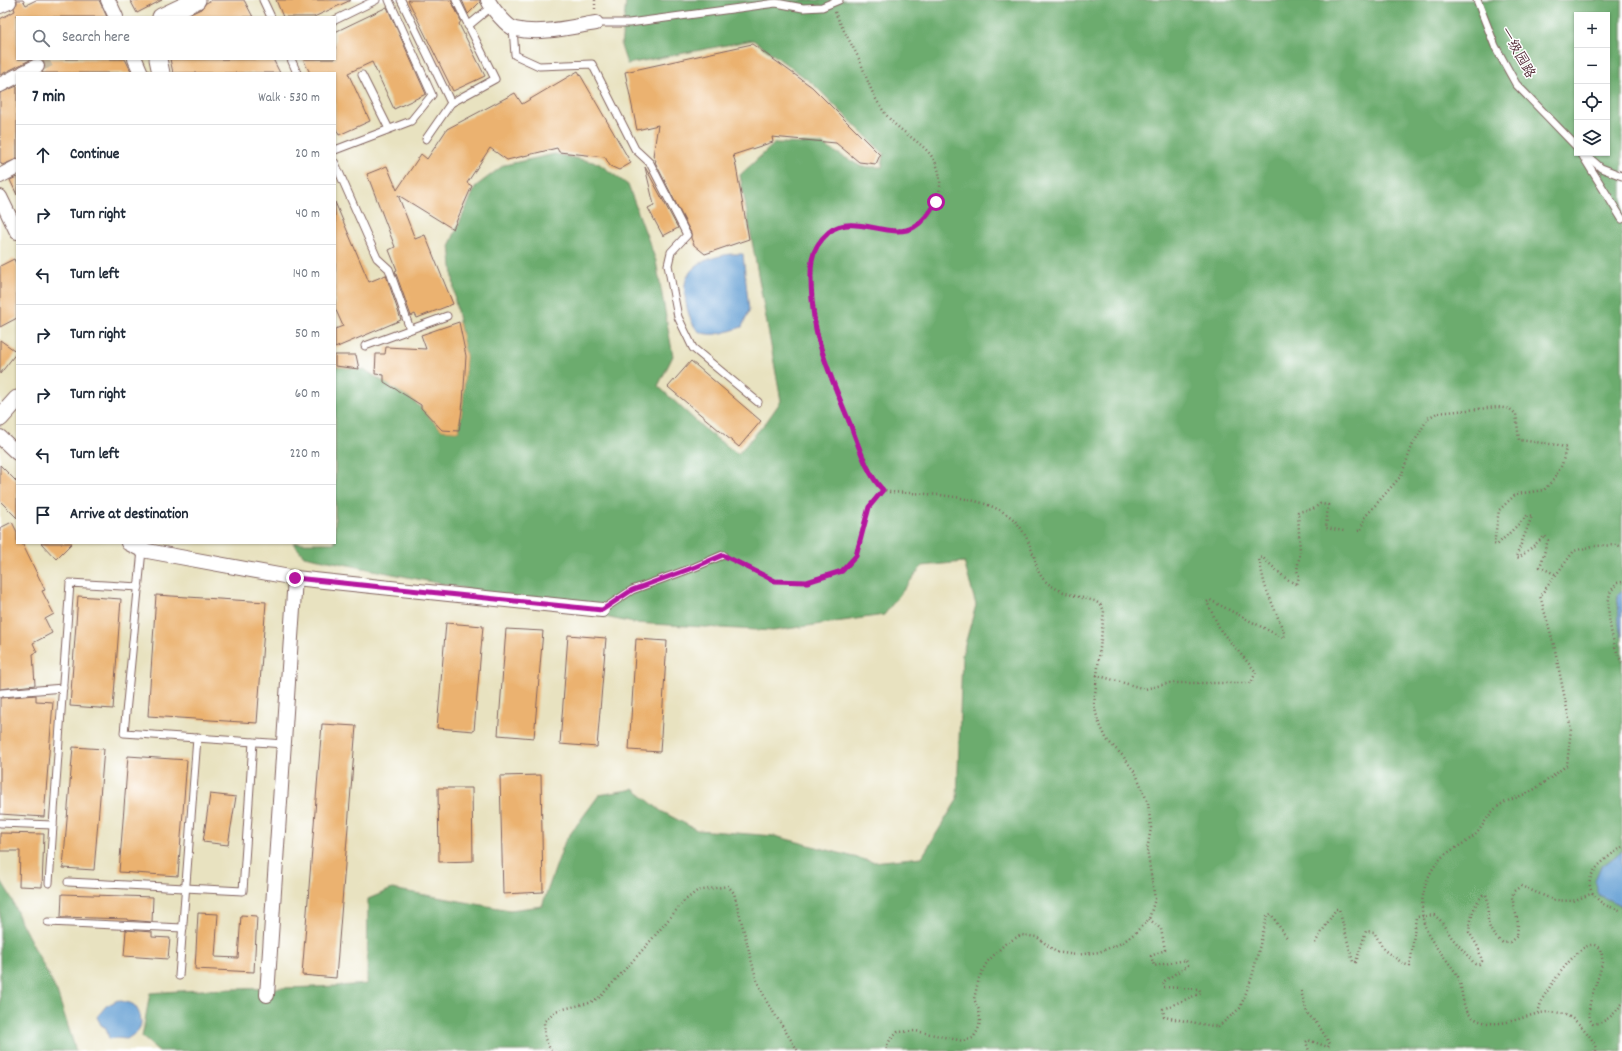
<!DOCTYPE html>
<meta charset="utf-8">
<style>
body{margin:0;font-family:Dekko,"LXGW WenKai TC",sans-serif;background:#f6f6f7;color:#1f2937}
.controls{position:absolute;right:12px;top:12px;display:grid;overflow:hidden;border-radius:0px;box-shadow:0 1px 3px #0004}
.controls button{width:36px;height:36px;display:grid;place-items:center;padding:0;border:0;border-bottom:1px solid #e0e1e3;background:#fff;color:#1f2937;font:20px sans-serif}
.stop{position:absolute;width:12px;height:12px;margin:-9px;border:3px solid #b5179e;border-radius:50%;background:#fff}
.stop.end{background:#b5179e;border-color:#fff;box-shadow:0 1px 4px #0008}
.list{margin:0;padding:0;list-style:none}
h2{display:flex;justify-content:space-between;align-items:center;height:52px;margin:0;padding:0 16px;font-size:17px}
h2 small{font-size:13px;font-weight:400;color:#747a83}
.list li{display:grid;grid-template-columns:26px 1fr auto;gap:12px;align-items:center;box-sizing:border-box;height:60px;padding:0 16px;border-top:1px solid #e0e1e3}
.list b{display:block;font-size:15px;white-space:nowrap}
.list em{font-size:13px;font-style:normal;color:#747a83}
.icon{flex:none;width:22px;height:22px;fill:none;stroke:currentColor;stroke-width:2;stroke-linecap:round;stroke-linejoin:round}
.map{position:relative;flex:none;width:1622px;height:1051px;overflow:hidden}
.search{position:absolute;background:#fff;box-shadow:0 1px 3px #0004;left:16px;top:16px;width:320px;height:44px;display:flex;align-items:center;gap:10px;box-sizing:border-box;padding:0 14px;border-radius:0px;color:#747a83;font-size:15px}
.panel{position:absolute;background:#fff;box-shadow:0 1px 3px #0004;left:16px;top:72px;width:320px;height:472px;border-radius:0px}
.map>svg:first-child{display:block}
</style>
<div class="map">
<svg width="1622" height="1051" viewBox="0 0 1622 1051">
<rect width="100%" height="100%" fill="#fff"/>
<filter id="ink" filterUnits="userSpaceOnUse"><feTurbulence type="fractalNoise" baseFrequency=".025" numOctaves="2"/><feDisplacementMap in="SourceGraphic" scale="8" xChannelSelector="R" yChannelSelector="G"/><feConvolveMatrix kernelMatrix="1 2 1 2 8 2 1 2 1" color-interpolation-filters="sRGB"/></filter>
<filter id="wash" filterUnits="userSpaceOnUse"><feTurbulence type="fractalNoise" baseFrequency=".012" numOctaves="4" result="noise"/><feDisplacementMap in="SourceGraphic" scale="16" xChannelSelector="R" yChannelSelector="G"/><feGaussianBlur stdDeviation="0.9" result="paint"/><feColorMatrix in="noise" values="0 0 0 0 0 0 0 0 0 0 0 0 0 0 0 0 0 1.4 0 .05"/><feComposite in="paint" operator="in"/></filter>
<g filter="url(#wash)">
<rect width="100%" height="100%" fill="#e8e2c0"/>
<g fill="#6cac6e" stroke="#5b664c" fill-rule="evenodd">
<path d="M633,0H1622V590L1617,595C1620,609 1617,624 1622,637V851L1600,868L1599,895L1622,906V1051H159L142,1037L150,993C222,987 295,990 367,984L368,899L392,889L510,910L542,906L565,841L599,795L634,789L661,811L697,830L775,836L873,862L922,857L957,800L962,655L976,605L964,562L922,566L884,615L773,631L634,623L304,556L293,543H335V366L365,370L414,401L442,430L459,431L463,402L466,356L455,301L450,244L476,186L504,165L555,154L598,163L628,185L656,261L673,356L658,386L709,433L738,454L767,421L781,401L740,175L775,143L821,144L862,167H882L884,154L812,83L753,40L627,64L621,46L626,2ZM1577,15H1607V153H1577Z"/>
<polygon points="0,879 10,895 21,922 57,992 76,1051 0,1051"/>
</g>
<g fill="#639fd3" stroke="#565f7f">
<path d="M730,254H743L749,311L742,327C729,331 713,338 700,332C689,326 683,296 685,284C686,277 690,271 696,266C705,259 719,256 730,254Z"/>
<path d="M1622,590V637C1617,624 1620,609 1617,595Z"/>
<polygon points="1622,851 1622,906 1599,895 1595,880 1600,868"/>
<path d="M118,1000C123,1002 130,1002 134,1005C137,1008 139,1012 140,1016C144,1028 136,1033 127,1039L115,1038L109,1039L106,1028L101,1025L97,1017L106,1006Z"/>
</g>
<g id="blocks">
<g fill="#ebb26f">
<polygon points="17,0 23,0 26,5 36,0 99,0 107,17 19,17 17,14 17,59 32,59 0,75 0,19 15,11 14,8 17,3"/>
<polygon points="130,0 162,0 137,13"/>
<polygon points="212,0 244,0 253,17 184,17 201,9 206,3"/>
<polygon points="276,0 351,0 314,17 283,17"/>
<polygon points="408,0 451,0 461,21 459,24 485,76 453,91"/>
<polygon points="462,0 480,0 480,2 468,14"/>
<polygon points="387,7 426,94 394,109 372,62 348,73 370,121 339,135 335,127 335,73 310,73 303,59 335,59 335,32"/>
<polygon points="752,44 812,87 880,155 876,164 859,162 836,143 772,137 773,142 733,155 735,161 749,239 705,254 694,245 691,238 691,233 655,162 656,161 653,156 658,125 637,130 625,72"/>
<polygon points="42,59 125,59 132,73 42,73 45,66"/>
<polygon points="170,59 273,59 280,73 173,73"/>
<polygon points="578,71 631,163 619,170 610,166 605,157 559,152 557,148 507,160 490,148 467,183 472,186 453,229 398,195 415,239 425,235 453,304 417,318 415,314 411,316 395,271 397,270 389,250 395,247 367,174 387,166 397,190 421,154 427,159 447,129 515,93 522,104"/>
<polygon points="17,86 17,159 2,165 0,162 0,93"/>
<polygon points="645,167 678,228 663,236 648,208 654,205"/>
<polygon points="17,177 17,195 10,180"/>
<polygon points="335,202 369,282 386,275 401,320 335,348 335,329 343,326 335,308"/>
<polygon points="14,259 17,266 17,318 0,327 0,266"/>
<polygon points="459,322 466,356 463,402 459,431 442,430 421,408 421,405 384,382 384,375 375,374 376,354 385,354 386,347 426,349 421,335"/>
<polygon points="0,340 17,352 0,374"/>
<polygon points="335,355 356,355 359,369 335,366"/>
<polygon points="691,361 761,421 739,447 668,387"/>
<polygon points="0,465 17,482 17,518 0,501"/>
<polygon points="12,522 17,532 17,543 22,543 45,590 42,591 54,614 45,619 52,633 33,643 37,652 33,654 35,685 0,689 0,528"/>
<polygon points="41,543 72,543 56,559"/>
<polygon points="156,595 266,602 257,723 148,716"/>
<polygon points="78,596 121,599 113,709 70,706"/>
<polygon points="446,623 483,626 474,731 437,728"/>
<polygon points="506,629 543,631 534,738 498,735"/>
<polygon points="568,635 606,638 597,747 560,744"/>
<polygon points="636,639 667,641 660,752 629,750"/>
<polygon points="36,695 36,701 53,702 44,817 0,814 0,698"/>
<polygon points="322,724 356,726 336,978 302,975"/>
<polygon points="73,747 104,749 94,870 63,868"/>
<polygon points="128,756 187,760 178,876 119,872"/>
<polygon points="541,775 543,892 503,894 500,776"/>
<polygon points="438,788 472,788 473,861 439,862"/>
<polygon points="210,794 236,797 228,845 203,842"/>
<polygon points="0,833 44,834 42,887 19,886 20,851 0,851"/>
<polygon points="62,894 153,897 152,922 127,920 127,919 61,917"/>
<polygon points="198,913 218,914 215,957 238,958 241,915 257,916 254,972 195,969"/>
<polygon points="126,930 152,932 152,937 170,938 168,959 124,956"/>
</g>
</g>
</g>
<g filter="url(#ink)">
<use href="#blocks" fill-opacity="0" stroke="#81635f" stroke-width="1"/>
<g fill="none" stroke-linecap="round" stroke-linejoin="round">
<polyline stroke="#c8bba2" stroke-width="14" stroke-dasharray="14 7" stroke-linecap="butt" points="37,66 51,59"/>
<defs>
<g id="service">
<polyline points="263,0 271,17"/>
<polyline points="401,0 451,103 495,79 456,0"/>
<polyline points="1477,0 1495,46 1516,84 1577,147"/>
<polyline points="335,20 376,0"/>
<polyline points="596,23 629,23 776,3 803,8 822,7 839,0"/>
<polyline points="468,26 491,7"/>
<polyline points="513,28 515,55 539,66 592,64 635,149 650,163 687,235 671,252 668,265 678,317 693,348 758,402"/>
<polyline points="291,59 297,73"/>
<polyline points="362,75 389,129"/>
<polyline points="426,139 451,103"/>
<polyline points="335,150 411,121 432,95 389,0"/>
<polyline points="1581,153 1622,219"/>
<polyline points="1584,153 1601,168 1622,176"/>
<polyline points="335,163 377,258 389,269 410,329"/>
<polyline points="365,346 447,316"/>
<polyline points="142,550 124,733 284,744"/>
<polyline points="602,610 632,590 695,567 723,555"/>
<polyline points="2,693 63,688"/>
<polyline points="0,823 53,825"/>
<polyline points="68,882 243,891 253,742"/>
<polyline points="49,883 70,583 139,587"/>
<polyline points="48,922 183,928"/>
<polyline points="179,976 197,738"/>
</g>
<g id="minor">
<polyline points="108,0 116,17"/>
<path d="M488,0C491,7 507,27 515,29C541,35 570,27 596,23"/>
<polyline points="0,6 9,2"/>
<polyline points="135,59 141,73"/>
<polyline points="23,73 37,66"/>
<polyline points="0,85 17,76"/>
<polyline points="0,176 17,167"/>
<polyline points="0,197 17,232"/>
<polyline points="0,437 17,453"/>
<polyline points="128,543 142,550 295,578 267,995"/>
<polyline points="295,578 602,610"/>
</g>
<g id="tertiary">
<polyline points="161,17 197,0"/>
<polyline points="158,59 161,73"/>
<polyline points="0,418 17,399"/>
</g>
</defs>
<use href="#service" stroke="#81635f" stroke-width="9"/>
<use href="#minor" stroke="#81635f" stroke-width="16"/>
<use href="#tertiary" stroke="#81635f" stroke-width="19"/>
<g stroke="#81635f" stroke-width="2.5" stroke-dasharray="1 3" stroke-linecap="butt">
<polyline points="595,0 595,11"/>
<path d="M835,12C842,29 852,44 860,61C869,83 872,97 888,117C907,140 938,146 940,181C941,190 936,202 931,209C901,257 856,203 825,237C822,240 817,245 815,249C811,258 812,269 812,279C812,347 845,413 872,475C877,483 880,489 890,492C926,494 984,494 1013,519C1024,529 1030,545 1035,559C1036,562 1036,567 1038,570C1046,591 1076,596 1095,601L1101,605L1104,611L1094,704L1098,721L1103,731L1107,740L1123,756L1136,774L1148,803L1151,828L1147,850L1155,899L1149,919L1135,933L1122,943L1099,952L1076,955L1056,952L1037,937L1021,935L1005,944L987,962L979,978L974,999L979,1010L980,1022L978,1030L973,1038L963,1041L916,1031L898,1032L890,1040L884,1051"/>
<polyline points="1358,531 1361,530 1364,518 1401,476 1412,446 1428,418 1437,413 1498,407 1510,409 1516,414 1519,440 1558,445 1566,448 1562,465 1554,479 1544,490 1516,494 1499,510 1494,544 1497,545 1528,515 1532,516 1516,557 1519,558 1545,536 1548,540 1540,567 1557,575"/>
<polyline points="731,559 775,581 807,582 842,571 855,556 869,507 883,490"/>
<path d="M1622,582L1617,583C1615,586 1613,588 1611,591C1604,605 1613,650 1622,662"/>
<polyline points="1096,675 1145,689 1170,683 1251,683 1256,672 1221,631 1207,602 1210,600 1283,638 1285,635 1265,586 1259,559 1262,557 1284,577 1297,585 1299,576 1297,570 1300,553 1298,512 1313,509 1320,504 1328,505 1326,528 1344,531"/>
<path d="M1622,847C1604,860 1572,880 1602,903C1607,907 1616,908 1622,911"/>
<polyline points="1149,919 1161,929 1165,950 1151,956 1154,966 1186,960 1188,965 1163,982 1164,987 1199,989 1201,993 1163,1009 1164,1017 1218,1027 1240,1008 1252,977 1267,916 1271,914 1287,938"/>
<path d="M1315,943L1336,909H1339L1353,962H1356L1366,931L1374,932L1384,950L1404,964L1410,966L1416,917L1434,915L1440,920L1452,938L1475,964H1479L1482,961L1478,947L1469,932C1471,918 1473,905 1483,895H1486C1488,899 1488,903 1488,908C1487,924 1489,933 1503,943L1510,942L1517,936L1518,923L1512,897L1514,891L1521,886L1554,900L1573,901L1593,893"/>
<polyline points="1301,991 1307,1013 1319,1026 1330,1044 1328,1047 1308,1040 1306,1042 1309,1051"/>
<path d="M1538,1013C1539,1009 1540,1005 1541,1001C1547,991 1589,923 1601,952C1608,971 1579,1006 1593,1024C1607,1022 1613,1015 1622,1004"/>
<polyline points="551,1051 545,1039 544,1022 555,1011 589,1003 600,997 647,945 684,901 697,891 728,886 734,893 756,978 767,1002 798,1051"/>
<path d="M1596,1051C1596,1043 1588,1034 1583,1028C1549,991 1519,1031 1483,1022C1454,1014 1468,987 1454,970C1446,959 1436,948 1429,936C1416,912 1422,879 1440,859C1449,850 1465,844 1475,835C1482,828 1486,818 1493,811C1504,799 1520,798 1533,790C1545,783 1556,773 1567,765L1571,729L1554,645L1540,596L1574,551L1593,546L1617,545L1622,547"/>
</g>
<use href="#service" stroke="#fff" stroke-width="7"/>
<use href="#minor" stroke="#fff" stroke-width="14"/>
<use href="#tertiary" stroke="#fff" stroke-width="17"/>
</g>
</g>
<g fill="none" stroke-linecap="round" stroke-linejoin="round" filter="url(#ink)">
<path stroke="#b5179e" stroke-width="5" d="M295,578L602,610L632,590L695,567L723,555L775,581L807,582L842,571L856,556L869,507L883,490C867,474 859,447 851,426C839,397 826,368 818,338C813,319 809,279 812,260C814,249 821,239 829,232C853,212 891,241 914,227C924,221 930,211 936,202"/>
</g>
<g text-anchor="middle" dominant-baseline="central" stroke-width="3" stroke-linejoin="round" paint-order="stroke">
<g font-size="14" fill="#4a1f2b" stroke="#fff">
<text transform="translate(1517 53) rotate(61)">一级园路</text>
</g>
</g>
</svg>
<div class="controls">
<button>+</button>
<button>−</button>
<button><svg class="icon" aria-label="locate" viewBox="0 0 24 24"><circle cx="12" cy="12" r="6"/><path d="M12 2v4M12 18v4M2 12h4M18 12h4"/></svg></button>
<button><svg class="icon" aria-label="layers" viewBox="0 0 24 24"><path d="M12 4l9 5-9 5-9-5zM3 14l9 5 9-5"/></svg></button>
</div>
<div class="stop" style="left:936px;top:202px"></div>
<div class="stop end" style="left:295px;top:578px"></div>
<div class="search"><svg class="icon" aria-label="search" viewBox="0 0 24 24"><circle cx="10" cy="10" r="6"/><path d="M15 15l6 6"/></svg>Search here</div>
<section class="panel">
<h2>7 min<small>Walk · 530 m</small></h2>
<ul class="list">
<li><svg class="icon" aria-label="ahead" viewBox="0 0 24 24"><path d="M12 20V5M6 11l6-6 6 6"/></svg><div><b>Continue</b></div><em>20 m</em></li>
<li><svg class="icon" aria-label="right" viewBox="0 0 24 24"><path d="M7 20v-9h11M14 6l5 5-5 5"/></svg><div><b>Turn right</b></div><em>40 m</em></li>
<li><svg class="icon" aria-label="left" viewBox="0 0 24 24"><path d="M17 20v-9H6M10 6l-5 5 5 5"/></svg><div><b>Turn left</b></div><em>140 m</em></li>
<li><svg class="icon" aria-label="right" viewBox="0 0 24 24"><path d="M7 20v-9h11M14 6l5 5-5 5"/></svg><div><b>Turn right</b></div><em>50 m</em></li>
<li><svg class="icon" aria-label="right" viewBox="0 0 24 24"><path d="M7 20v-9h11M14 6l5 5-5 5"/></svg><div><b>Turn right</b></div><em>60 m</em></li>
<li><svg class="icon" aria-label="left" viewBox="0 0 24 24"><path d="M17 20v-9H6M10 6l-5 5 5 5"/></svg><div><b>Turn left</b></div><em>220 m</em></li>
<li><svg class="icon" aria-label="arrive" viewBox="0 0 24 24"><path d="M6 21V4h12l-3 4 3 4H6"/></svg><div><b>Arrive at destination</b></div></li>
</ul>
</section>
</div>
